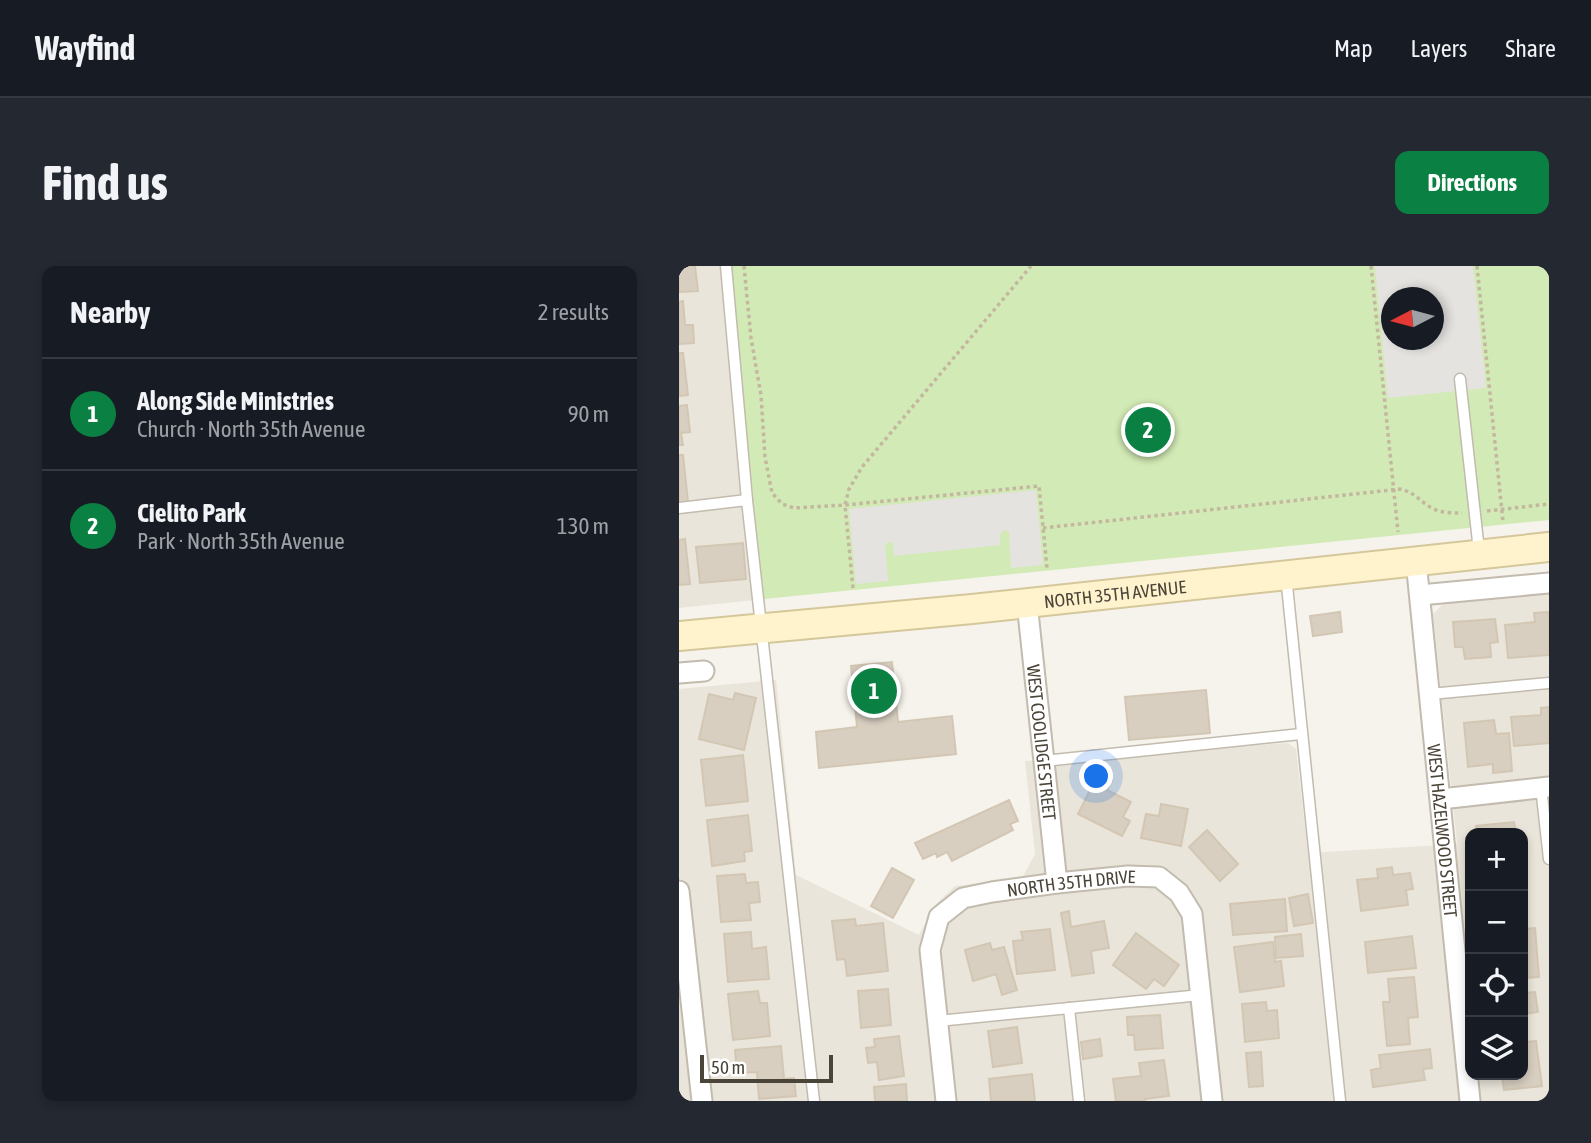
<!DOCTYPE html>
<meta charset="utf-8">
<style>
body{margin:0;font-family:"Asap Condensed",sans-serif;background:#242831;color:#f1f3f6}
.controls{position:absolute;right:21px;bottom:21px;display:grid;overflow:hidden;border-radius:14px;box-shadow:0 4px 10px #0003}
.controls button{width:63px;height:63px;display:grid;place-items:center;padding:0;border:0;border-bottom:2px solid #363941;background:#171b24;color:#f1f3f6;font:35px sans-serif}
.compass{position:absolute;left:702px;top:21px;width:63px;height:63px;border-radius:50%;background:#171b24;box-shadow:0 4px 10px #0003;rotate:264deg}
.scale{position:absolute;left:21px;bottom:18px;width:133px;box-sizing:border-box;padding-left:7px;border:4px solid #4b4439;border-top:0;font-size:19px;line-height:24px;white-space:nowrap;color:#4b4439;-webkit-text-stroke:5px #fff;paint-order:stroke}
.you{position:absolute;left:418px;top:511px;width:24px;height:24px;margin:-18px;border:5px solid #fff;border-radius:50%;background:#1a73e8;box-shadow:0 0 0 10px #1a73e833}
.badge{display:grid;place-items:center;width:46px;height:46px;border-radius:50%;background:#0b8043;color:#fff;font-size:23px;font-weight:700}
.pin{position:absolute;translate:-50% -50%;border:4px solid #fff;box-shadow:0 2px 7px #0006}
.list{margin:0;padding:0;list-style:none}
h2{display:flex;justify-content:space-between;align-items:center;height:91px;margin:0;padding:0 28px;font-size:30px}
h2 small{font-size:23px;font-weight:400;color:#9ea1a6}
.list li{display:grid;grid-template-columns:46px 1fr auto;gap:21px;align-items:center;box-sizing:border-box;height:112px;padding:0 28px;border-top:2px solid #363941}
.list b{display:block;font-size:26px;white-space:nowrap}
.list p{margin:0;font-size:23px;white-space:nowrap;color:#9ea1a6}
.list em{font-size:23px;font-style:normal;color:#9ea1a6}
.icon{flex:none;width:38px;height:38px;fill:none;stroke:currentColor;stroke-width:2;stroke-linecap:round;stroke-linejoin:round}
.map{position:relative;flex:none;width:870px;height:835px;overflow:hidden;border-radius:14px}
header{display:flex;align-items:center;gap:42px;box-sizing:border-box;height:98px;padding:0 35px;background:#171b24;border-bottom:2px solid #363941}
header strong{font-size:33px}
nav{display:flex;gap:38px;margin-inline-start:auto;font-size:24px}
.intro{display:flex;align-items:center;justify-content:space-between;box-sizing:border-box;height:168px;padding:0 42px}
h1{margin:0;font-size:49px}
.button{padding:18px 32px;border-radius:14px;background:#0b8043;color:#fff;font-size:24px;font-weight:700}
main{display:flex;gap:42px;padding:0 42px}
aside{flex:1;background:#171b24;border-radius:14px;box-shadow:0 4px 10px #0003}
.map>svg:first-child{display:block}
</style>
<header>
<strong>Wayfind</strong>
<nav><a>Map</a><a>Layers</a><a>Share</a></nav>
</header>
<div class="intro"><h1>Find us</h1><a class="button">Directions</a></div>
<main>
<aside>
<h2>Nearby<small>2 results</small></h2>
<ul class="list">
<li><span class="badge">1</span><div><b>Along Side Ministries</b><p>Church · North 35th Avenue</p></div><em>90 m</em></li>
<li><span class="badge">2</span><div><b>Cielito Park</b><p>Park · North 35th Avenue</p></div><em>130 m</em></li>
</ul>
</aside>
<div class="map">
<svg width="870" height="835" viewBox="0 0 870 835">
<rect width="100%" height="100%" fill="#f6f3ec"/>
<g fill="#eae5da" fill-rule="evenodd">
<polygon points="0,0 45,0 85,333 0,342"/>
<path d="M870,328V835H0V423L97,414L117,609L240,669L257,638L276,620L343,612L356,588L346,495L609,477L617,483L629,587L778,578L754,348L765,337ZM791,567H844V809H791Z"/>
</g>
<path fill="#d2eab5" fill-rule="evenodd" d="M49,0H870V254L85,333ZM712,32H754V74H712Z"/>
<g fill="#e5e3e0" fill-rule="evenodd">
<path d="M696,0H794L807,122L709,132ZM748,30L754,32V74H712V32Z"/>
<polygon points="357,224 364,299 332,302 330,266 326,264 321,268 321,279 215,290 214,277 211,276 206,278 209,315 177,318 170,243"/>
</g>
<g fill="#d8cfc1" stroke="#d3c7b4" stroke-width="2">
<polygon points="0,0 16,0 19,25 0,26"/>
<polygon points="4,35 6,59 14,59 15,77 0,78 0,36"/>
<polygon points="0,87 4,87 9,129 0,130"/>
<polygon points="8,139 11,166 2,167 4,179 0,179 0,140"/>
<polygon points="0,189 4,189 9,236 0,237"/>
<polygon points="6,273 11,318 0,319 0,274"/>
<polygon points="64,277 67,313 21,317 17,281"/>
<polygon points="661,346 663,366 634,370 631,350"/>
<polygon points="870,346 870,389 829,392 826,359 856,356 855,347"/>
<polygon points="816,353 819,376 811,377 812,391 786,393 784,381 776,381 774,356"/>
<polygon points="213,396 219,456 273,450 277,488 140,502 137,466 178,461 172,400"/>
<polygon points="527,424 531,467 450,474 446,431"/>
<polygon points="56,427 77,432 65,484 20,473 30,428 54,434"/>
<polygon points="870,441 870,477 835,480 832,451 862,449 862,442"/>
<polygon points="815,454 817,468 830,467 833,505 814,507 814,498 789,501 785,457"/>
<polygon points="64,489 69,535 27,540 22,494"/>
<polygon points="419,508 433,515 428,524 452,536 444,551 451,555 443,570 399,548"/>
<polygon points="330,534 339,555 331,558 334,564 273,595 268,586 258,591 257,587 244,593 236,577"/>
<polygon points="482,538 509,543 502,580 462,572 467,548 480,550"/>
<polygon points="69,549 73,585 65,586 66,595 33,600 28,554"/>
<polygon points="835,556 837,567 798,567 797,560"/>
<polygon points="528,564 559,598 541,615 510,581"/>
<polygon points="713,601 714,609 731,607 734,623 727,624 729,639 682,645 678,614 699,612 698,603"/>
<polygon points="213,602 235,614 214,652 192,640"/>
<polygon points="66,608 67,617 79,616 81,636 70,637 72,654 42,656 38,610"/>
<polygon points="629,628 634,657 615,660 610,632"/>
<polygon points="606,633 608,665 554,669 551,638"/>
<polygon points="390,645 392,661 425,655 430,682 412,685 415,707 393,710 382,647"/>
<polygon points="176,653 177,660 204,657 209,705 168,710 166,693 158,694 153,655"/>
<polygon points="856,662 860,711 844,712 844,663"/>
<polygon points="371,663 376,704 338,708 334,675 344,674 342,666"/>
<polygon points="72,666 73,683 87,681 90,713 49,716 45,668"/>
<polygon points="457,667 500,699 485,720 475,713 467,723 434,699"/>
<polygon points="622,668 624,690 597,692 596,671"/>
<polygon points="733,670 737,702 689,707 686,676"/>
<polygon points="594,676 596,696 602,695 605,720 561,726 555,681"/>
<polygon points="311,677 313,684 325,681 338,724 323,729 317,708 294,715 286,684"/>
<polygon points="735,711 739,751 729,752 731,778 708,780 704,736 711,736 709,713"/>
<polygon points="209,723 212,759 182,762 179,725"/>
<polygon points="79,725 81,737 88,737 91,770 54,774 49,728"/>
<polygon points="856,726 859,746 845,748 847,769 844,769 844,727"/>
<polygon points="587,736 588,745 598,744 600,772 566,776 563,738"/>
<polygon points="481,749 484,782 456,784 455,769 449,769 448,751"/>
<polygon points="338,761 343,797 314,801 309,765"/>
<polygon points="220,770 225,810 200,814 198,796 189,797 187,782 196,781 195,773"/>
<polygon points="421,773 423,790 404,793 402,776"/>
<polygon points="857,775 863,820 825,824 823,809 844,809 844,776"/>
<polygon points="102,780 105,813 115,812 117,830 80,833 78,806 58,807 56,784"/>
<polygon points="751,783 753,802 744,803 746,814 694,821 692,804 702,802 700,789"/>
<polygon points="582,786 584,820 570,821 567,787"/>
<polygon points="485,794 490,830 466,833 466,835 437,835 434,813 462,810 460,797"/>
<polygon points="353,808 356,835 312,835 310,813"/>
<polygon points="227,818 228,835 196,835 195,821"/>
</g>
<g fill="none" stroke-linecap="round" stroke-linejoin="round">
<defs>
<g id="lane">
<polyline points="47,0 68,234 135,835"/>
<polyline points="781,113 800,285"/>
<polyline points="0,242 68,234"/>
<polyline points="607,310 661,835"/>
<polyline points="751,428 870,417"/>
<polyline points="365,495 622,468"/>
<polyline points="862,521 870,593"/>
<polyline points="390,742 400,835"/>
<polyline points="259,755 522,729"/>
</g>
<g id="street">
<path id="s1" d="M737,295L791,835"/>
<polyline points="741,329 870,317"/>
<path id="s2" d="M348,337L378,617"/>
<polyline points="0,407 25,405"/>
<polyline points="762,533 870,521"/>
<polyline points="0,625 23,835"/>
<path id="s3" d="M267,835L251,684L260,651L284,632L313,626L378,617L449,610L480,611L500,627L513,648L533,835"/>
</g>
<g id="secondary">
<path id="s4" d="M0,370L293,343L870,281"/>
</g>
</defs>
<use href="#lane" stroke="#c2bbae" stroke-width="13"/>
<use href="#street" stroke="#c2bbae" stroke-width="23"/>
<use href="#secondary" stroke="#d6c79b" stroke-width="32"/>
<g stroke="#c4b79f" stroke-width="3.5" stroke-dasharray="3.5 3.5" stroke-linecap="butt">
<polyline points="65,0 72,72 82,129 86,191 93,227 103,238 115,242 166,239 360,220 368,302"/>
<polyline points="692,0 719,266"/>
<polyline points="798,0 824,256"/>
<polyline points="808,245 870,238"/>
<path d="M364,262L721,223C736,226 742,237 755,243C763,247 774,247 783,247"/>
<polyline points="174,322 166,239 170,223 183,201 352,0"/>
</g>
<use href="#lane" stroke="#fff" stroke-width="10"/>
<use href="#street" stroke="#fff" stroke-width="19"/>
<use href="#secondary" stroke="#fff3cd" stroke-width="28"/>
</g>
<g text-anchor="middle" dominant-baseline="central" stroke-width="5" stroke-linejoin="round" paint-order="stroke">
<g font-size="18" fill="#4b4439" stroke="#fff">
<text stroke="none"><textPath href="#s4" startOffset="438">NORTH 35TH AVENUE</textPath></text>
<text stroke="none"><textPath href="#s2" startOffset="140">WEST COOLIDGE STREET</textPath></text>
<text stroke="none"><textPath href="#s1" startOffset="271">WEST HAZELWOOD STREET</textPath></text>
<text stroke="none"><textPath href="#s3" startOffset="326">NORTH 35TH DRIVE</textPath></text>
</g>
</g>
</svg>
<div class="controls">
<button>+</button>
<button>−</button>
<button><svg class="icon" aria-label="locate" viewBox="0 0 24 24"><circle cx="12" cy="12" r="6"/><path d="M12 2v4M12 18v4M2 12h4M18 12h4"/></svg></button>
<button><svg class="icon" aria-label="layers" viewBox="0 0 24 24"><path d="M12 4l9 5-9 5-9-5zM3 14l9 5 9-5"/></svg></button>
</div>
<svg class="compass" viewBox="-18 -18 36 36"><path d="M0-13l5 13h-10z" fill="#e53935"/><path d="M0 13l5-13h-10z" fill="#9ea1a6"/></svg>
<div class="scale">50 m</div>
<div class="you"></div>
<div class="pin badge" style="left:195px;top:425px">1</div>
<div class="pin badge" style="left:469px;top:164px">2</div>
</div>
</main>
